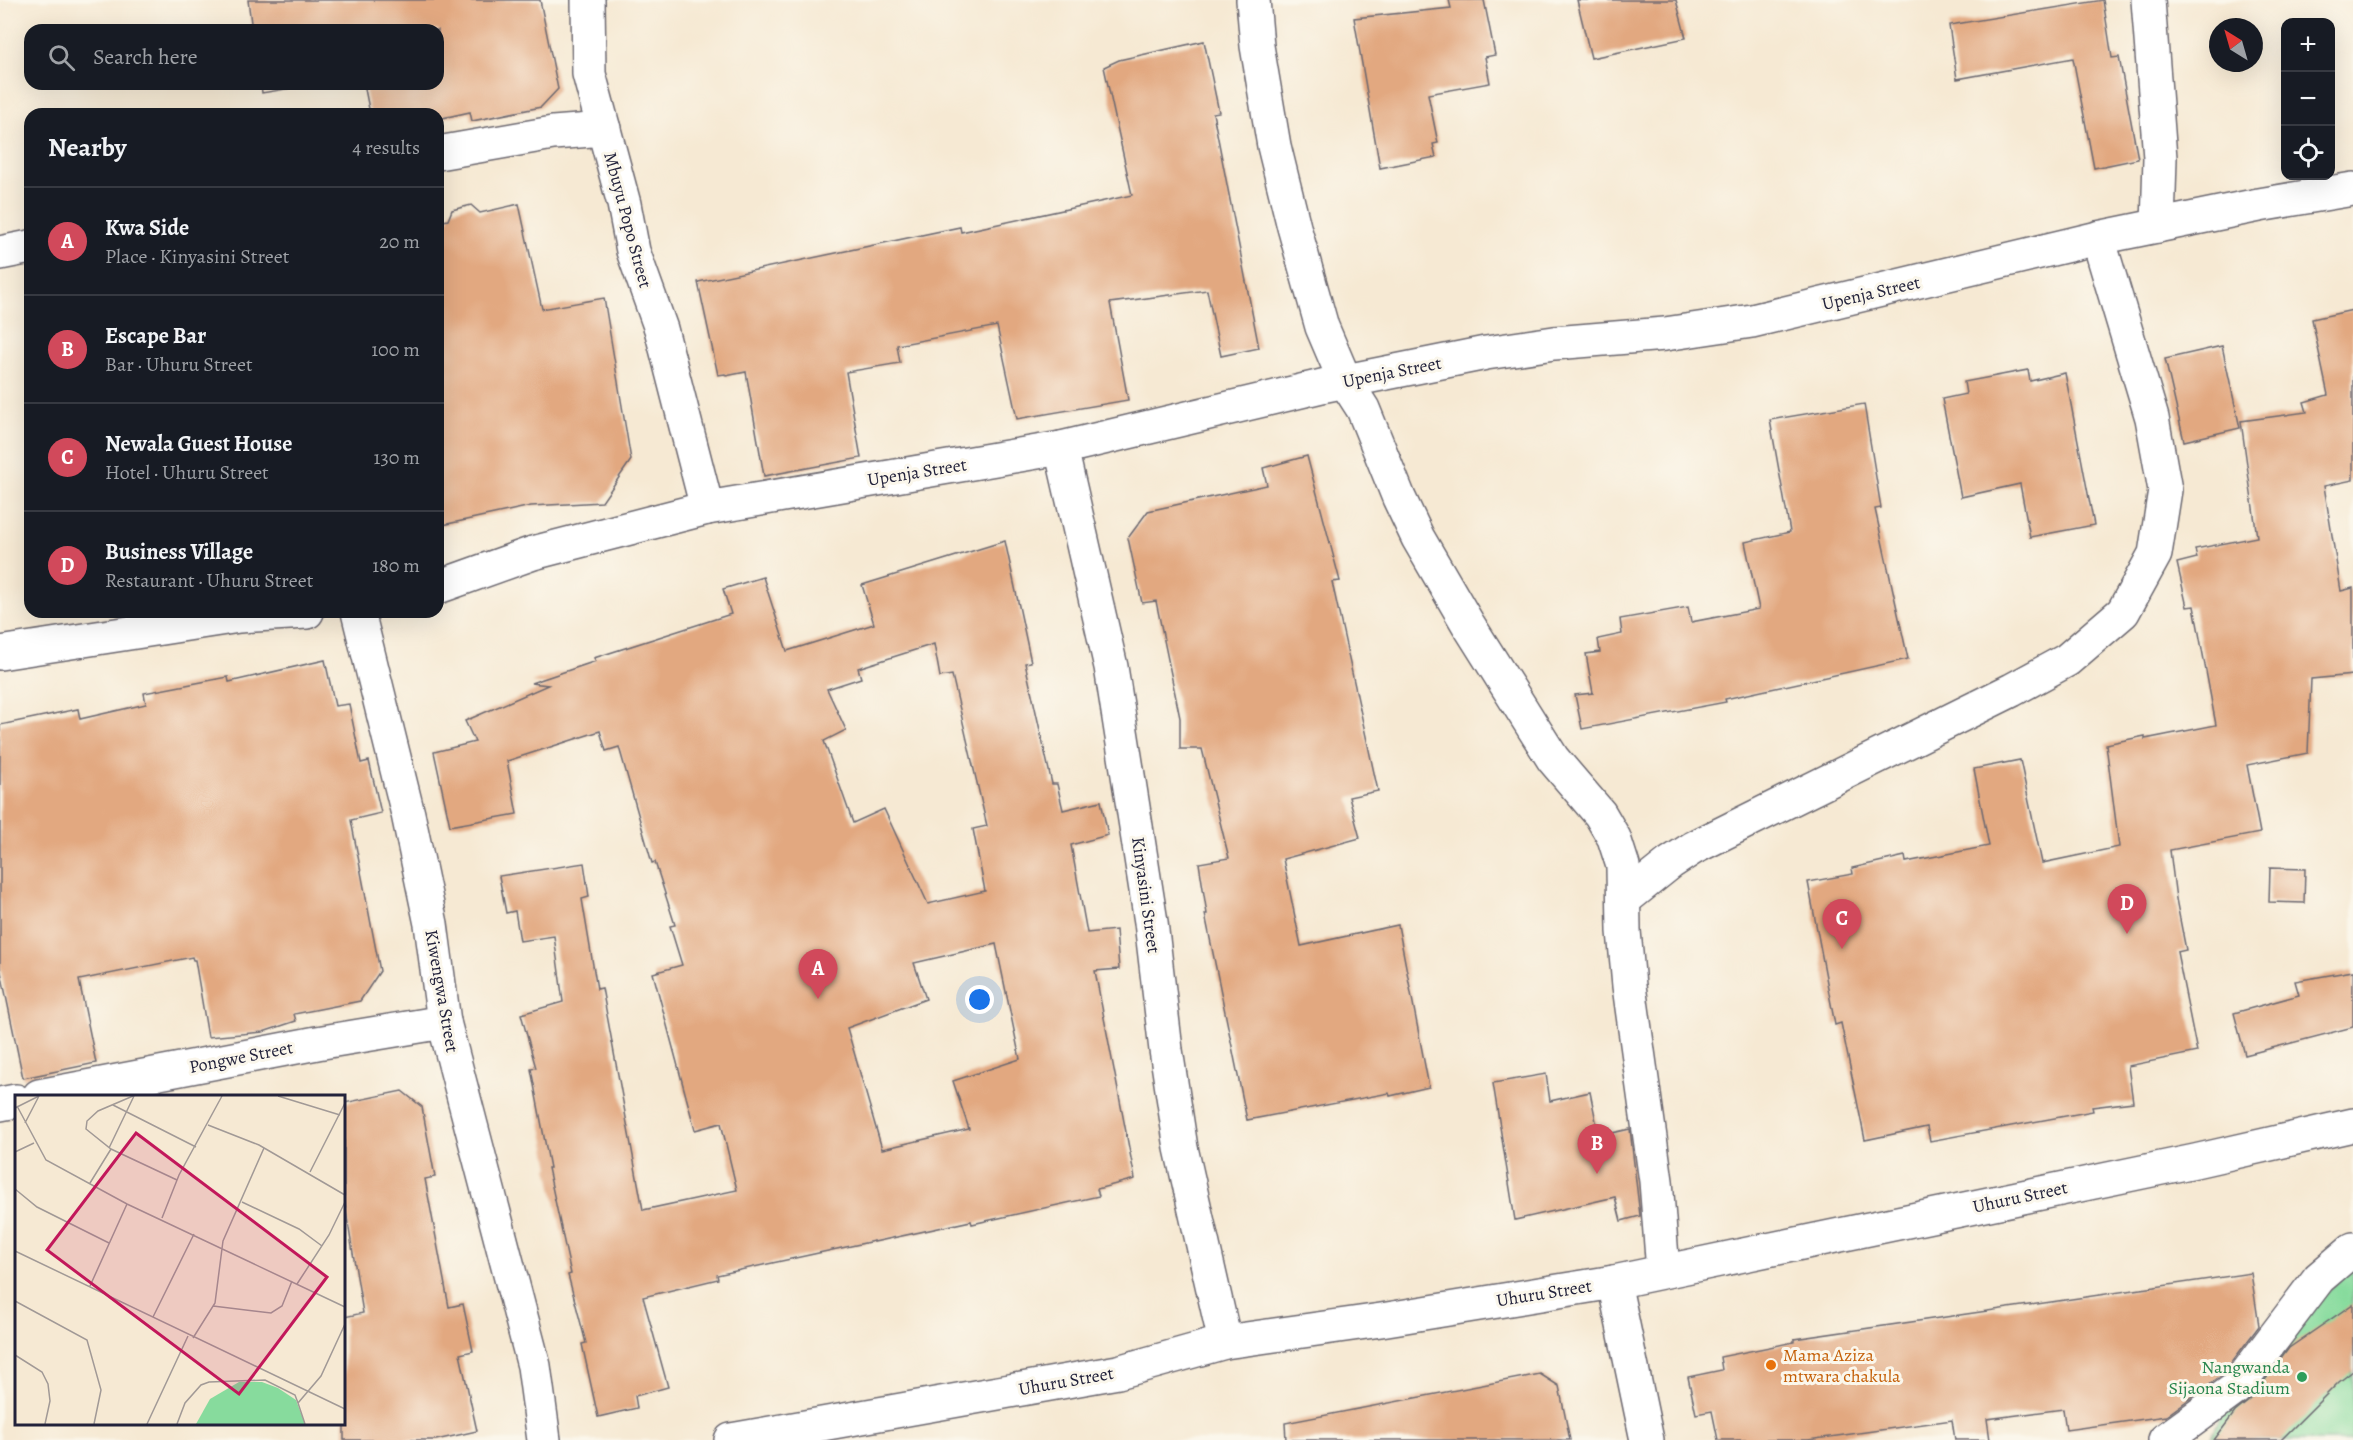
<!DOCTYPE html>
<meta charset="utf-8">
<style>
body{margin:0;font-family:Alegreya,serif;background:#20242c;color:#f1f3f6}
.controls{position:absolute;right:18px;top:18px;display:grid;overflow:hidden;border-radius:12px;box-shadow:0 6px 24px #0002}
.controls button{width:54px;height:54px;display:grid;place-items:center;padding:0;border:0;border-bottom:2px solid #363941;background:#171b24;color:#f1f3f6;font:30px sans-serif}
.compass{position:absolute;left:2209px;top:18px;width:54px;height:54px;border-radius:50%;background:#171b24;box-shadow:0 6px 24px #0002;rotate:323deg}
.you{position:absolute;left:980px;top:1000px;width:21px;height:21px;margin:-15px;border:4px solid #fff;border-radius:50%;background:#1a73e8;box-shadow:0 0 0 9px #1a73e833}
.badge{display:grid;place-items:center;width:39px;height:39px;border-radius:50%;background:#d1495b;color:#fff;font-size:20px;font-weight:700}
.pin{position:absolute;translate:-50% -50px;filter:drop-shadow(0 2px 3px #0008)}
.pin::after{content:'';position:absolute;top:32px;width:21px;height:18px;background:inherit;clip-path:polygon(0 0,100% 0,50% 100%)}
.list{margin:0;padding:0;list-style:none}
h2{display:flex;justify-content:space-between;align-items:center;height:78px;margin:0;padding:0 24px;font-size:26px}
h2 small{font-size:20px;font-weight:400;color:#9ea1a6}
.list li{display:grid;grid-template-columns:39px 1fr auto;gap:18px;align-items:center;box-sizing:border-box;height:108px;padding:0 24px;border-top:2px solid #363941}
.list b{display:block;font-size:22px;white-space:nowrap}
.list p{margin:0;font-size:20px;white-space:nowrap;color:#9ea1a6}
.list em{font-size:20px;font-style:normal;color:#9ea1a6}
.icon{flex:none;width:33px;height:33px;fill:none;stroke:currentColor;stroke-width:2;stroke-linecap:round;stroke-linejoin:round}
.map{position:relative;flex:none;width:2353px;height:1440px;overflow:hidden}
.search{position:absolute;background:#171b24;box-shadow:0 6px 24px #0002;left:24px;top:24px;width:420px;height:66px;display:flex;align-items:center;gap:15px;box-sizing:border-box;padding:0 21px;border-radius:18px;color:#9ea1a6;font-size:22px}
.panel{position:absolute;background:#171b24;box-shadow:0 6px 24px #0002;left:24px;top:108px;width:420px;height:510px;border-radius:18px}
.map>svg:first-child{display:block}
</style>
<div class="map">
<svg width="2353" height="1440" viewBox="0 0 2353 1440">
<rect width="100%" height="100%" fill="#fbf7ec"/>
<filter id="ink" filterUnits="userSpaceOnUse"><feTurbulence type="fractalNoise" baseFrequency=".0167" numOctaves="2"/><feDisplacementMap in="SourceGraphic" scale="12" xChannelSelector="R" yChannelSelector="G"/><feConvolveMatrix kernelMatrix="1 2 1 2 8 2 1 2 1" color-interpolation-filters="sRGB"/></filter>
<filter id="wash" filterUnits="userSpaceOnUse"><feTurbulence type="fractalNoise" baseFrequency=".008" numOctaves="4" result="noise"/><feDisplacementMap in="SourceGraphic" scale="24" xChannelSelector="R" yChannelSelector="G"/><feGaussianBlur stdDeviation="1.35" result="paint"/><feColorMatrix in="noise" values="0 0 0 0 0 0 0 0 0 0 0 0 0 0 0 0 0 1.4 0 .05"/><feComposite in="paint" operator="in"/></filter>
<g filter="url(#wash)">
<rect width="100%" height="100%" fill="#f6e9d3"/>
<polygon fill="#87db9d" stroke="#547e6c" stroke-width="1.5" points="2353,1266 2353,1440 2211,1440 2220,1418 2282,1335"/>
<g id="blocks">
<g fill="#e2a880" fill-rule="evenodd">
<polygon points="248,0 540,0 558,89 541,107 472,121 470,112 438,119 438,114 370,114 364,84 438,84 438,30 252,30"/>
<polygon points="1449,0 1484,0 1495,55 1485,57 1490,83 1428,94 1438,143 1433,144 1436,157 1380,168 1354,18 1451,8"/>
<polygon points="1577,0 1676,0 1686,38 1591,58"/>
<polygon points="2103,0 2112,58 2119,57 2138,159 2094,168 2073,58 1957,79 1949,25"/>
<polygon points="1204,41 1219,112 1213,113 1259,348 1221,356 1207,290 1110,303 1128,400 1017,419 997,326 897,345 900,363 846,372 861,458 764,476 746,372 726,376 725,374 718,375 698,282 960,227 961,232 1132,195 1104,67 1119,60"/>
<polygon points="261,84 316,84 262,93"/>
<polygon points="519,204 542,309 604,298 631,460 602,502 531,506 438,526 438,222 448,220 452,210 471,205 480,213"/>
<polygon points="2353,310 2353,480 2324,486 2341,591 2353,588 2353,675 2311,679 2308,753 2247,765 2260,833 2170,850 2176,899 2186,950 2177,952 2197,1052 2128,1066 2133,1102 2092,1107 2093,1111 1930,1141 1927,1127 1865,1140 1841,1023 1835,1025 1808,882 1853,874 1852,868 1905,856 1906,862 1989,846 1974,769 2020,760 2042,863 2119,847 2106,744 2145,736 2145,739 2216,725 2194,606 2187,607 2177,563 2197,558 2195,549 2257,537 2241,421 2307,412 2304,402 2328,395 2312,319"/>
<polygon points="2222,346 2240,428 2184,441 2165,359"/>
<polygon points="2028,370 2030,381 2065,373 2094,525 2030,537 2020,484 1961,497 1942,399 1966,394 1964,382"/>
<polygon points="1864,404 1881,508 1875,509 1908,659 1725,699 1726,702 1582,729 1575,695 1593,693 1586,654 1600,652 1598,639 1622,634 1620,619 1688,607 1691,622 1759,609 1745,542 1790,532 1770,420"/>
<polygon points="1307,456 1340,581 1332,582 1378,791 1349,797 1360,838 1283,859 1301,946 1398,925 1429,1087 1390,1096 1389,1093 1247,1120 1205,914 1207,914 1199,863 1229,858 1202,749 1180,749 1180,718 1156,601 1142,603 1128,538 1148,511 1267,485 1263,468"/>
<path d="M1005,541L1031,662L1025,663L1052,784H1057L1063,810L1101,801L1108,835L1071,845L1087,933L1116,930L1119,969L1095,971L1135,1179L1097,1189L1099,1196L972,1224L971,1221L874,1242V1241L717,1275L718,1279L643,1297L668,1387L635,1396L637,1408L598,1417L582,1344L586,1343L568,1275L571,1274L548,1168H550L531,1069L536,1068L521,1014L563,1002L554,936L520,941L515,911L506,913L499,876L584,863L589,897L582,899L597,989L602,988L643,1210L737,1190L721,1123L695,1130L653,973L682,965L670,926L675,925L655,862L652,863L619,747L606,751L600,731L507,761L517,814L450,826L434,752L475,742L465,721L548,685L531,683L596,661L594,658L731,614L723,589L763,577L787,651L874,624L862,585ZM934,644L940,677L952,675L987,826L973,829L985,891L928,904L884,809L853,823L824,741L846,730L827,689L861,678L858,668ZM996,944L1020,1059L953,1081L969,1129L882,1149L847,1028L926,999L914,963Z"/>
<polygon points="325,660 335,706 349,704 361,763 369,761 381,813 351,820 380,971 360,1001 294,1014 296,1021 263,1032 208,1037 195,960 193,960 192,957 79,980 96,1063 23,1078 0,967 0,725 78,709 80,719 146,704 144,693 228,677 229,682"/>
<polygon points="2270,868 2305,869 2304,903 2269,902"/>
<polygon points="2353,971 2353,1027 2245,1055 2234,1013 2299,995 2295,981"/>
<polygon points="1546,1074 1550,1101 1590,1092 1599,1136 1630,1129 1640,1216 1621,1221 1615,1197 1515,1220 1493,1083"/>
<polygon points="402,1091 422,1107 435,1177 425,1179 449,1307 463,1304 473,1351 460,1354 477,1431 436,1440 344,1440 344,1317 363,1313 344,1199 344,1103"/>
<polygon points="2251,1273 2259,1326 2222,1375 2166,1416 2066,1430 2063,1409 1987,1419 1990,1440 1955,1440 1952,1420 1808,1440 1718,1440 1712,1411 1696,1414 1688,1377 1722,1370 1720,1357 1794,1342 1794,1339"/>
<polygon points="2353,1304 2353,1371 2339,1382 2281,1440 2214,1440 2235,1412 2250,1400 2289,1348"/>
<polygon points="1540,1374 1559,1386 1570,1440 1286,1440 1285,1423"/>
</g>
</g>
</g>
<g filter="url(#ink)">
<use href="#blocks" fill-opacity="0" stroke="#6c6870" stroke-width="1.5"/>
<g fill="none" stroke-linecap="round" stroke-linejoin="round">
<defs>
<g id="street">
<polyline points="588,0 589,74 624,204 633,251 661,329 707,508"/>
<polyline points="1253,0 1257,46 1274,146 1294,227 1322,327 1345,381 1363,409 1399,498 1418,538 1468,624 1553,759 1600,814 1614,838 1623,866 1624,931 1629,986 1656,1181 1663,1271"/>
<polyline points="2148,0 2160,158 2158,226"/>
<polyline points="438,153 553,133 604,129"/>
<polyline points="0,253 30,247"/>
<polyline points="1061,448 1111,667 1151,922 1166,1050 1181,1148 1225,1342"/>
<polyline points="438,587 533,553 707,508 1061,448 1326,385 1486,353 1554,343 1665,334 1752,321 2098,238 2259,205 2353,189"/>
<polyline points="358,612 408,814 431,924 444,1022 534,1366 544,1440"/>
<polyline points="0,653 239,616 307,612"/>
<polyline points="1625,899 1670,863 1693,848 2012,690 2067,660 2123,612 2155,554 2165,490 2152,418 2098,238"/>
<polyline points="39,1096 317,1043 444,1022"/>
<polyline points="0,1104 16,1101"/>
<polyline points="1614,1282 1647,1440"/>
<polyline points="731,1440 1118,1372 1225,1342 1381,1320 1614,1282 2195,1161 2353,1125"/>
<polyline points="2165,1440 2235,1389 2319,1278 2353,1249"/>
</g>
</defs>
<use href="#street" stroke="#6c6870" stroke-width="36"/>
<use href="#street" stroke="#fff" stroke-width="33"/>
</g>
</g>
<circle fill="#e8710a" stroke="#fbf7ec" stroke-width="2" cx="1771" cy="1365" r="6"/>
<circle fill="#2e9e5b" stroke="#fbf7ec" stroke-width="2" cx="2302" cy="1377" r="6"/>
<g text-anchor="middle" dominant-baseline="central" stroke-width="6" stroke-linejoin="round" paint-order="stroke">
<g font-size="18" fill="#22223b" stroke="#fbf7ec">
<text transform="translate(628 220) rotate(75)">Mbuyu Popo Street</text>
<text transform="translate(1871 293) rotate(-13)">Upenja Street</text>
<text transform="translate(1392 372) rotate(-11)">Upenja Street</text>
<text transform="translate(917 472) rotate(-9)">Upenja Street</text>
<text transform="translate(1146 895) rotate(82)">Kinyasini Street</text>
<text transform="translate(442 991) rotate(80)">Kiwengwa Street</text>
<text transform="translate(241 1057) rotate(-11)">Pongwe Street</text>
<text transform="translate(2020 1197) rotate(-12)">Uhuru Street</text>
<text transform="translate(1544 1293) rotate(-9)">Uhuru Street</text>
<text transform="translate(1066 1381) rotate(-10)">Uhuru Street</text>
</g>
<g font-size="18" fill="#c56008" stroke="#fbf7ec" text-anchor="start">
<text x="1783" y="1355">Mama Aziza<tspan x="1783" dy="21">mtwara chakula</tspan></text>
</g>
<g font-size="18" fill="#27864d" stroke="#fbf7ec" text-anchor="end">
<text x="2290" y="1367">Nangwanda<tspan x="2290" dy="21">Sijaona Stadium</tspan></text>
</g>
</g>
<g transform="translate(15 1095)">
<rect width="330" height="330" fill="#f6e9d3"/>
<path d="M224,287H247L263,293L281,305L290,329H181L195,304Z" fill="#87db9d"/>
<path fill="none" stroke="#a19996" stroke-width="1.5" d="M118,1L83,16L72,26L71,34L96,54L162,85M263,1L325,20M98,10L181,52M2,11L31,65L112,109L330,212M0,13L24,1M10,28L24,1M193,30L244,50L330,100M94,53L119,1M0,57L19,48M295,77L330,8M75,88L96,54M0,94L22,112L94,148M227,107L284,134L307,151M147,123L164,80L207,1M0,156L330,314M282,189L314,140L330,107M75,191L112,109M0,206L72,245L86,295L79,329M198,211L256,218L267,211L277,186M138,222L179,139M178,243L200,208L208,146L249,53M0,260L27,277L33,289L35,306L30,329M132,329L173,241M162,329L170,308L186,290L194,287L250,285L280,300L283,308M290,329L283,308L306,281L330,229"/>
<path fill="#c2185b" fill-opacity="0.15" stroke="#c2185b" stroke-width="3" d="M121,38L312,182L224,299L32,155Z"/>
<rect width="330" height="330" fill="none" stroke="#22223b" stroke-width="3"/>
</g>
</svg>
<div class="controls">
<button>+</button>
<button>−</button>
<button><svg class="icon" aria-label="locate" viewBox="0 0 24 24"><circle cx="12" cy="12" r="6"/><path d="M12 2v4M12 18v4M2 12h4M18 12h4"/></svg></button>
</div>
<svg class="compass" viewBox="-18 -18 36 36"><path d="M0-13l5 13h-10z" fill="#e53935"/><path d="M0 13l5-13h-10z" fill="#9ea1a6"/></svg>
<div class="you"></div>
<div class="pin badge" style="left:818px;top:999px">A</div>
<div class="pin badge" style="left:1597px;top:1174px">B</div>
<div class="pin badge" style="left:1842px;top:949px">C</div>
<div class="pin badge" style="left:2127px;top:934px">D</div>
<div class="search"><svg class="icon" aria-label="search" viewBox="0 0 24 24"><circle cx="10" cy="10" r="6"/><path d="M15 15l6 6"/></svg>Search here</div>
<section class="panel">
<h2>Nearby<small>4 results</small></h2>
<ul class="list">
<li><span class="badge">A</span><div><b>Kwa Side</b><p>Place · Kinyasini Street</p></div><em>20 m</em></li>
<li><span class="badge">B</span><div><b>Escape Bar</b><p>Bar · Uhuru Street</p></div><em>100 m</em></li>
<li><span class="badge">C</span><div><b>Newala Guest House</b><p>Hotel · Uhuru Street</p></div><em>130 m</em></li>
<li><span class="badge">D</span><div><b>Business Village</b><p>Restaurant · Uhuru Street</p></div><em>180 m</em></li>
</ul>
</section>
</div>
